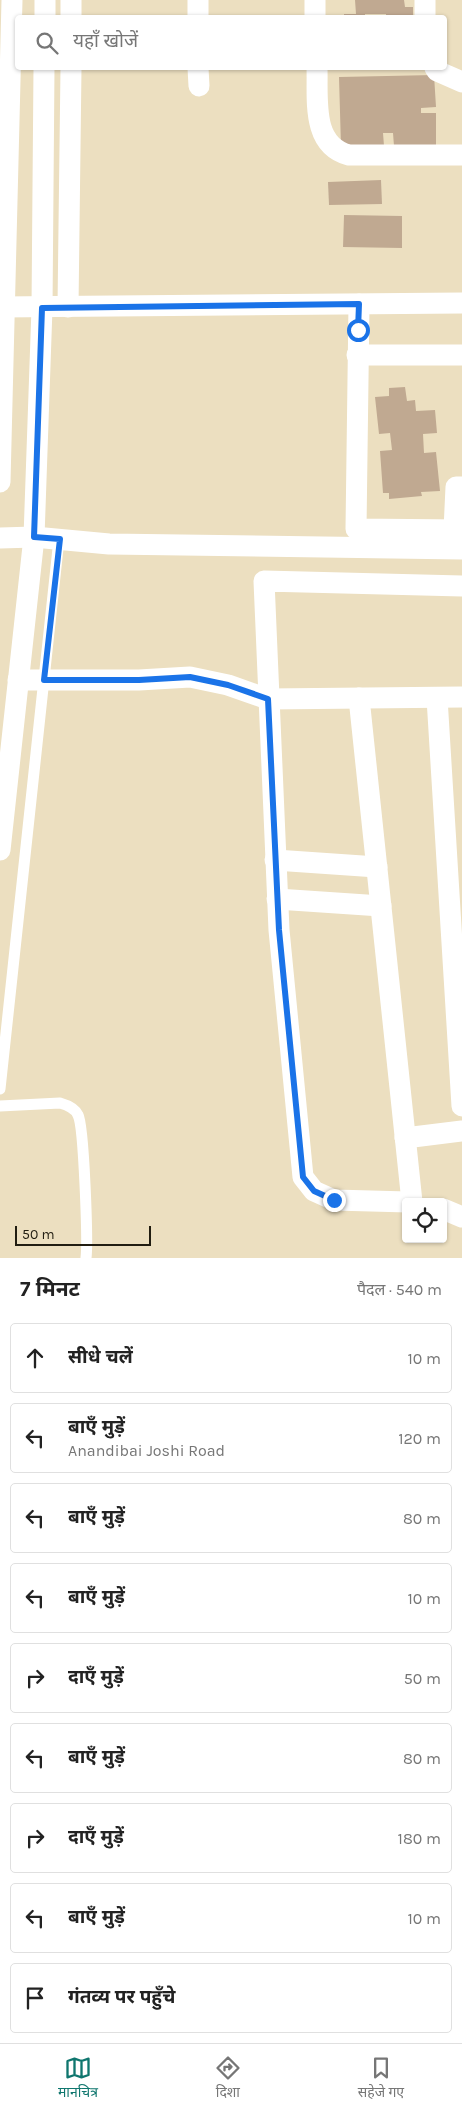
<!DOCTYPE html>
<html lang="hi">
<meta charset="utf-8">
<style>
body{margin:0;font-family:Karla,"Noto Sans Devanagari",sans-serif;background:#f2f2f2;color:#222}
.controls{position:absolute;right:15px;bottom:15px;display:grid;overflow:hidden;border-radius:5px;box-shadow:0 1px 4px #0004}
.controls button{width:45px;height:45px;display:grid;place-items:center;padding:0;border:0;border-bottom:1px solid #e0e0e0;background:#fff;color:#222;font:25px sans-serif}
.scale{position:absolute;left:15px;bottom:12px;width:136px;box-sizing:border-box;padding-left:5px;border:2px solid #211d11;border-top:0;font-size:14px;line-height:18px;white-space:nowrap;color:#211d11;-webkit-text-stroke:4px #ecdfc0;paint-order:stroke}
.stop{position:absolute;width:15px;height:15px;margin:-11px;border:4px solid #1a73e8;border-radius:50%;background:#fff}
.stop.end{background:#1a73e8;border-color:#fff;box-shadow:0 1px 5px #0008}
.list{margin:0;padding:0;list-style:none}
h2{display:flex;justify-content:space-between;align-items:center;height:65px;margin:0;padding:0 20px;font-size:21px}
h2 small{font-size:16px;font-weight:400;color:#767676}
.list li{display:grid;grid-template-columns:32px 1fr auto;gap:15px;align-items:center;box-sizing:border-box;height:70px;margin:0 10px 10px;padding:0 10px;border:1px solid #e0e0e0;border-radius:5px}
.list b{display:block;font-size:19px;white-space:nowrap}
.list p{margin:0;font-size:16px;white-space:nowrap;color:#767676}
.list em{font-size:16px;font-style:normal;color:#767676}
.icon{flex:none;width:28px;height:28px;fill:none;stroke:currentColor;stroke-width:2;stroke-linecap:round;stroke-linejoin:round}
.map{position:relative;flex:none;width:462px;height:1258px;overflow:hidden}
.search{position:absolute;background:#fff;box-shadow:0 1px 4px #0004;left:15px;right:15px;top:15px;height:55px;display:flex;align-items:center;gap:12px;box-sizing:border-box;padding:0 18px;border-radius:5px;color:#767676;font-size:19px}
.sheet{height:785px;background:#fff}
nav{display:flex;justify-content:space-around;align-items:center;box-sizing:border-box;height:70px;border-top:1px solid #e0e0e0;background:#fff;font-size:14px;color:#767676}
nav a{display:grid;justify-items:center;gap:2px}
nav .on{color:#0f766e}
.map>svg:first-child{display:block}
</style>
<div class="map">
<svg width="462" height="1258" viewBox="0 0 462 1258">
<rect width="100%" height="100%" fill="#ecdfc0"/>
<g fill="#c0a991">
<polygon points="355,0 404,0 405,7 413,7 413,18 386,18 386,14 365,14 365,18 344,18 344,14 356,14"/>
<polygon points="434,75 436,107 421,108 421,113 436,113 436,145 394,146 393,133 383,133 384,146 341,147 339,77"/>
<polygon points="381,180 382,204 329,205 328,182"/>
<polygon points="344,215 402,216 402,248 343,247"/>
<polygon points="405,387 407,401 415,400 416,411 435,410 437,433 423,434 424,453 436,452 440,491 421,492 422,496 389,499 389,493 383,493 380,451 392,450 390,433 379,434 375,397 389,396 389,388"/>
</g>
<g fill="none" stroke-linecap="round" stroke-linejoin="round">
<g stroke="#fff" stroke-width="11">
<polyline points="0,1089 59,539"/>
<path d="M0,1106L60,1103C67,1105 75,1108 78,1115C84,1126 88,1242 86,1258"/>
</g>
<g stroke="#fff" stroke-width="21">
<polyline points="198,0 198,18"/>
<polyline points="315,0 315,18"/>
<polyline points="425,0 425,18"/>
<polyline points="45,18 45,0"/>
<polyline points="71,18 71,0"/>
<polyline points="198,68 199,86"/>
<path d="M317,68C318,99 311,145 349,155H462"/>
<polyline points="435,68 437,71 462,82"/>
<polyline points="359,304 356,529 462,530"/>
<polyline points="0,307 462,303"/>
<polyline points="68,307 71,68"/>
<polyline points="357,355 462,355"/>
<polyline points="0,482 12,0"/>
<polyline points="454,530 456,487 462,487"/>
<polyline points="0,538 34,537 109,544 462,549"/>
<polyline points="18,680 139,680 190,677 228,685 268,699 462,697"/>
<polyline points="359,698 412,1202"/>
<polyline points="437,698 462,1106"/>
<polyline points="0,850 34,537 42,308 44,68"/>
<polyline points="275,860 377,867"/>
<polyline points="277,899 381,906"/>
<polyline points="405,1138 462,1131"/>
<polyline points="408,1202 334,1200 314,1191 303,1177 279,930 264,581 462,586"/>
<polyline points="443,1209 462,1217"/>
</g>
</g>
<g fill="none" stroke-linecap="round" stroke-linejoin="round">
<polyline stroke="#1a73e8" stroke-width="6" points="334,1200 314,1191 303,1177 279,930 268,699 228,685 190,677 139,680 44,680 60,539 34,537 42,308 359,304 358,330"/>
</g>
</svg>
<div class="controls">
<button><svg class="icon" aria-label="locate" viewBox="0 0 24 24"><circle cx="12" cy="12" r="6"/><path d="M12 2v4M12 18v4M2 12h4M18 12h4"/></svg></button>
</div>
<div class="scale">50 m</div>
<div class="stop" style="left:358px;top:330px"></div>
<div class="stop end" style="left:334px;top:1200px"></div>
<div class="search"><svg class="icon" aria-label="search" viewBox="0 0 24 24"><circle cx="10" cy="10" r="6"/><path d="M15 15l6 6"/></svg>यहाँ खोजें</div>
</div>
<section class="sheet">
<h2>7 मिनट<small>पैदल · 540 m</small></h2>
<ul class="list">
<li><svg class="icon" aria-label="ahead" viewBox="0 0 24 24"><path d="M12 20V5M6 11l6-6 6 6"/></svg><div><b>सीधे चलें</b></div><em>10 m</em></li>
<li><svg class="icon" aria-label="left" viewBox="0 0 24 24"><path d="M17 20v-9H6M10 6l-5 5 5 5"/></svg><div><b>बाएँ मुड़ें</b><p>Anandibai Joshi Road</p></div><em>120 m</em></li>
<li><svg class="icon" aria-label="left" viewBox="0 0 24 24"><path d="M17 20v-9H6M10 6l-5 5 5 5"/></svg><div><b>बाएँ मुड़ें</b></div><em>80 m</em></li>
<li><svg class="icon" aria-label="left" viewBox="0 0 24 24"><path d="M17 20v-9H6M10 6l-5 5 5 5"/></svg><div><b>बाएँ मुड़ें</b></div><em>10 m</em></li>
<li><svg class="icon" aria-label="right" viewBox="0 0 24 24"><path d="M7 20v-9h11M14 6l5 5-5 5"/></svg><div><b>दाएँ मुड़ें</b></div><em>50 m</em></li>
<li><svg class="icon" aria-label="left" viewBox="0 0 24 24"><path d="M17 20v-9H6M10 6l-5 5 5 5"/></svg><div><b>बाएँ मुड़ें</b></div><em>80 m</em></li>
<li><svg class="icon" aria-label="right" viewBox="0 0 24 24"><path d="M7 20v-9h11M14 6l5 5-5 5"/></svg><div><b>दाएँ मुड़ें</b></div><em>180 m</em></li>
<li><svg class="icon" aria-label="left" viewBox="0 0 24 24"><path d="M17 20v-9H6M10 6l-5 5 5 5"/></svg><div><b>बाएँ मुड़ें</b></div><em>10 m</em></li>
<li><svg class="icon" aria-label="arrive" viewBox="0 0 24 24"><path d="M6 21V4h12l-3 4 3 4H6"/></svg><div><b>गंतव्य पर पहुँचे</b></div></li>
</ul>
</section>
<nav>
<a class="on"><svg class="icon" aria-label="map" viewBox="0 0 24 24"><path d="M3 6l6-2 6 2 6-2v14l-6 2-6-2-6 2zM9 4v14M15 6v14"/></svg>मानचित्र</a>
<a><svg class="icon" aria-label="directions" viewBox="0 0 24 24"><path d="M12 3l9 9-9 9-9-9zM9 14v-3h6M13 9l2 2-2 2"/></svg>दिशा</a>
<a><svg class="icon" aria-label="saved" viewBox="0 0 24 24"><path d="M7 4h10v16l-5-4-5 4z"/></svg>सहेजे गए</a>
</nav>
